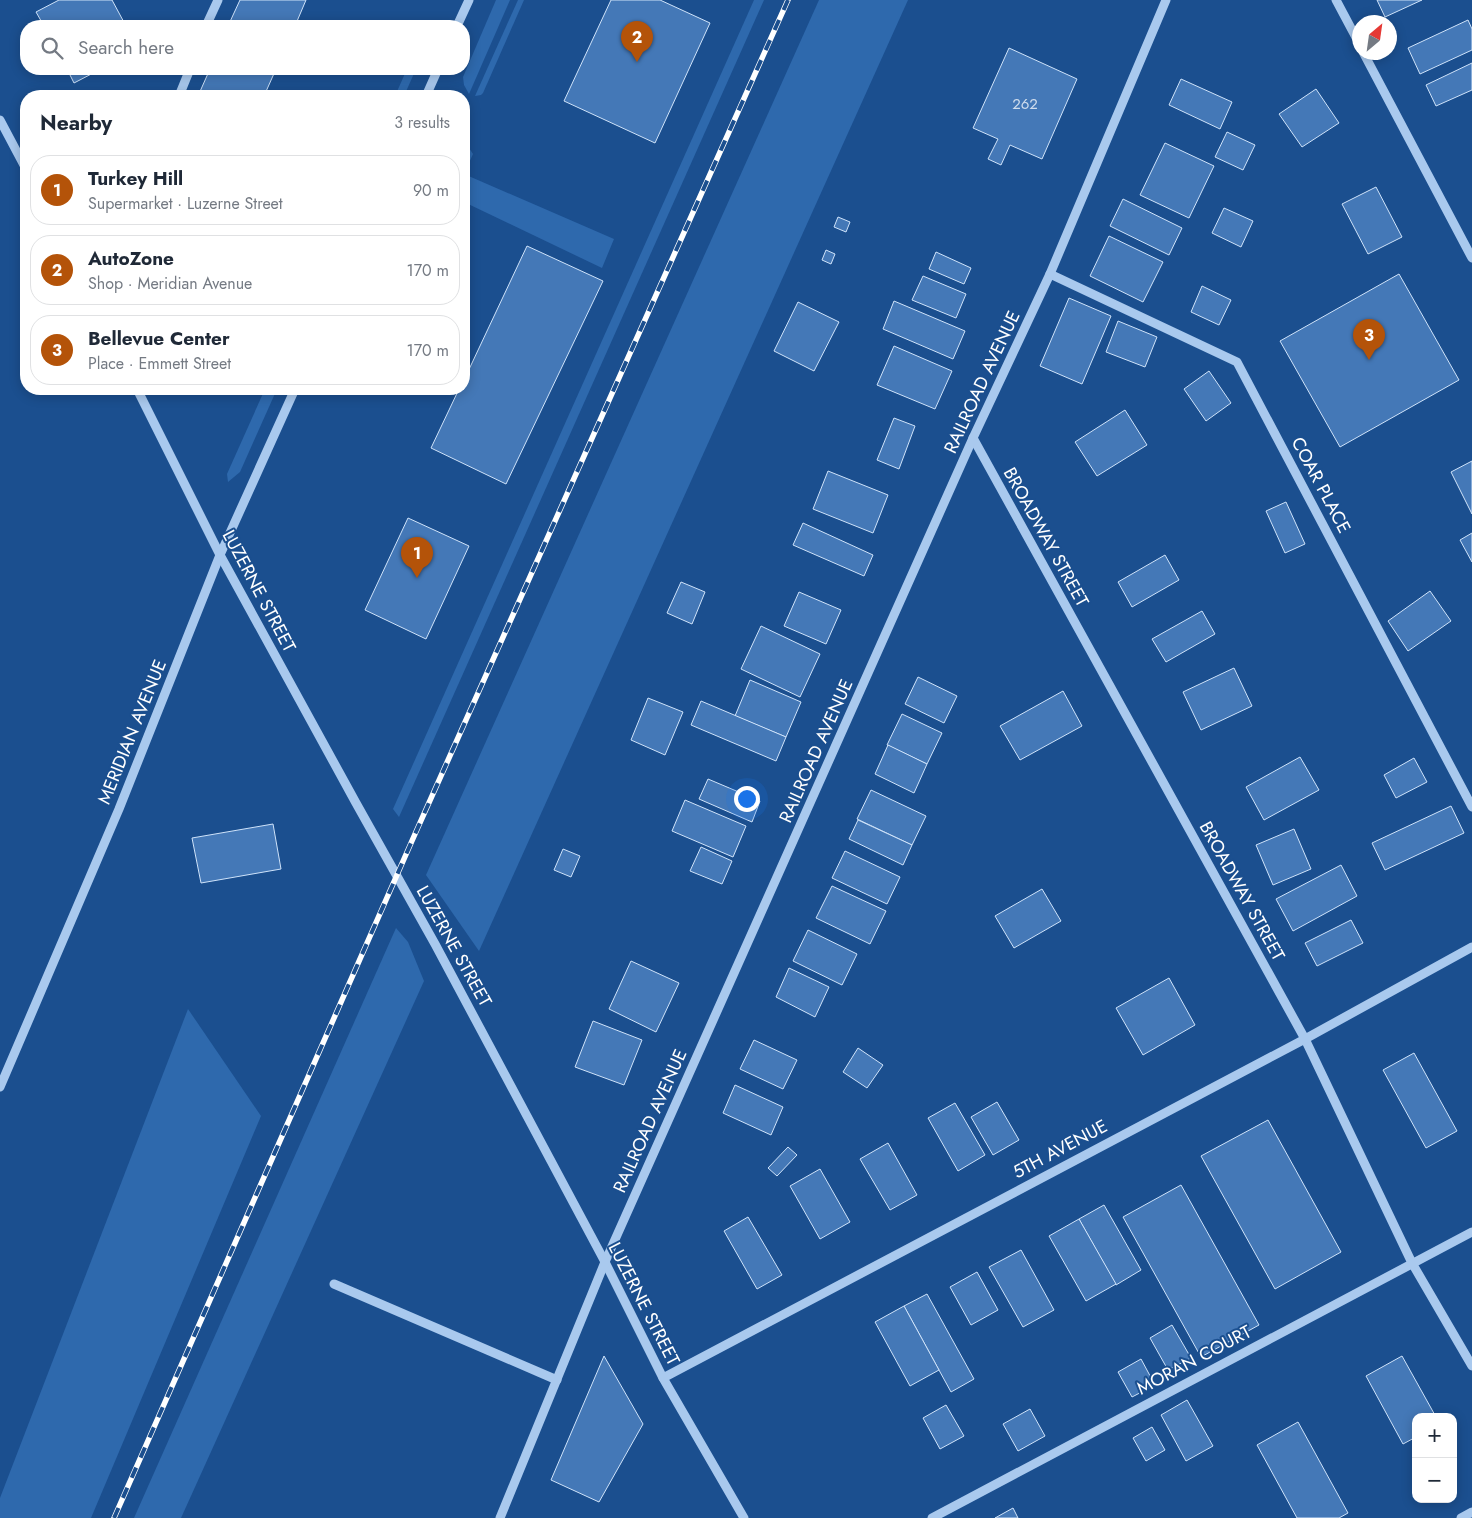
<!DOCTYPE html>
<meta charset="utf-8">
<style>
body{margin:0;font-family:Jost,sans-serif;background:#f2f2f3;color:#1f2937}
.controls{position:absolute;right:15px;bottom:15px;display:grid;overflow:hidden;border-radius:10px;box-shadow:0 2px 12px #0003}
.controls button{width:45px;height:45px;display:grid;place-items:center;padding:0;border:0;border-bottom:1px solid #e0e1e3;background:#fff;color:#1f2937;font:25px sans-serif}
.compass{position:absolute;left:1352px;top:15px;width:45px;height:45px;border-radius:50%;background:#fff;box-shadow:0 2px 12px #0003;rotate:29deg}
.you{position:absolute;left:746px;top:798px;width:18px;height:18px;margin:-12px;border:4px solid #fff;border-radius:50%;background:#1a73e8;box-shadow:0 0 0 8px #1a73e833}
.badge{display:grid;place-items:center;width:32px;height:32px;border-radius:50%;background:#b45309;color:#fff;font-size:16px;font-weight:700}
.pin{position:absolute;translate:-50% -41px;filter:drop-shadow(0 1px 2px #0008)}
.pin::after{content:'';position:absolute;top:26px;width:18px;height:15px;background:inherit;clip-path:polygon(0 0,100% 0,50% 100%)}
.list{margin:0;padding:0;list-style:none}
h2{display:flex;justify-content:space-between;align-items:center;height:65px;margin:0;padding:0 20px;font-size:21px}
h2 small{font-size:16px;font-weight:400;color:#747a83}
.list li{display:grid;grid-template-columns:32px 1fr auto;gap:15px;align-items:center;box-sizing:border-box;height:70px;margin:0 10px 10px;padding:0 10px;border:1px solid #e0e1e3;border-radius:20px}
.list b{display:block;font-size:19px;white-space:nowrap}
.list p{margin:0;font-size:16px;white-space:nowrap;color:#747a83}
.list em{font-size:16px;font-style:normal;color:#747a83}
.icon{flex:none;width:28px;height:28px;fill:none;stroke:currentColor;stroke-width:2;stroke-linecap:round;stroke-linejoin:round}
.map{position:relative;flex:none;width:1472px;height:1518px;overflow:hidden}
.search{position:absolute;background:#fff;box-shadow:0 2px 12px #0003;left:20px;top:20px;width:450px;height:55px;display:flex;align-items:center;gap:12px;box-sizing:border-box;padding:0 18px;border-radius:20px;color:#747a83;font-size:19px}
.panel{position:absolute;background:#fff;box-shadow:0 2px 12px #0003;left:20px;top:90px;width:450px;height:305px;border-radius:20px}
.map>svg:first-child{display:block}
</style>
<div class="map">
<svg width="1472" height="1518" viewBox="0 0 1472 1518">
<rect width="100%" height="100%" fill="#1b4f8f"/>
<g fill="#2e69ad">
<polygon points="496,0 510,0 469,94 464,85 463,77"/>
<polygon points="518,0 524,0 483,93 481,95 475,96"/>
<polygon points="754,0 764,0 399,817 393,809"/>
<polygon points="819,0 908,0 479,951 426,875"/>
<polygon points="407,69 416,69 404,96 395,96"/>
<polygon points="464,145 469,148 473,154 464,174 614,239 602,268 464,202"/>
<polygon points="265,389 277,389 240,472 228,482 227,474"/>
<polygon points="396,928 408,942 424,981 181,1518 134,1518"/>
<polygon points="188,1009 261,1116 91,1518 0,1518 0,1498"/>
</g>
<g fill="#4478b7" stroke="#cfe3fa">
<polygon points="59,0 112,0 126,26 44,26 36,12"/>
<polygon points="240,0 306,0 295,26 228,26"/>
<polygon points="611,0 660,0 710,23 655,143 564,101"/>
<polygon points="1377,0 1422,0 1385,17"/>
<polygon points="1468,20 1472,29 1472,50 1420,74 1408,48"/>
<polygon points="1009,48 1077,79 1042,159 1010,145 1001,165 988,159 998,139 973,128"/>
<polygon points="1472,63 1472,90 1436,106 1426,85"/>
<polygon points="67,69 101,69 74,83"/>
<polygon points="210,69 276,69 264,96 198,96"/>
<polygon points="1181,79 1232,102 1220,129 1169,105"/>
<polygon points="1316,89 1339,123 1302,147 1279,114"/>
<polygon points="1227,132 1255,145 1243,170 1215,157"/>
<polygon points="1165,143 1214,166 1189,218 1140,195"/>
<polygon points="1376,187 1402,237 1368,254 1342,204"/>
<polygon points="1123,199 1182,228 1169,255 1110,226"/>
<polygon points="1224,208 1253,221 1241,247 1212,233"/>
<polygon points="838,217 850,222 846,232 834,227"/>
<polygon points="1109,236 1163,262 1143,302 1090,276"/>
<polygon points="527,246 603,281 506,484 431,448 459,389 464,389 464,380"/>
<polygon points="826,250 835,254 831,264 822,260"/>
<polygon points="936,252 971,268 964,284 929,269"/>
<polygon points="1399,274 1459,380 1340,447 1280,341"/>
<polygon points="923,276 966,294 956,318 912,300"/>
<polygon points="1202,286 1231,300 1219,325 1191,312"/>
<polygon points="1069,298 1111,316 1082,384 1040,366"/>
<polygon points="894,301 965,331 953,359 883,329"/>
<polygon points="798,302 839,322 814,371 774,351"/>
<polygon points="1118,321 1157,337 1145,367 1106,352"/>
<polygon points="894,346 952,371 935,409 877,385"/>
<polygon points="1209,371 1231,403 1206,421 1184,389"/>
<polygon points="1125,410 1147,445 1097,476 1075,442"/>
<polygon points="894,418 915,426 899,469 877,460"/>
<polygon points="1472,461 1472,514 1451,472"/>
<polygon points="828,471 888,495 873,533 813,509"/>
<polygon points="1286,502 1305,544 1285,553 1266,511"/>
<polygon points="408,518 469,546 426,639 365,610"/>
<polygon points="803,523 873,555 864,576 793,545"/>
<polygon points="1472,533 1472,562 1460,540"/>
<polygon points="1165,555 1179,580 1132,607 1118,582"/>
<polygon points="681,582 705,592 692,624 667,613"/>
<polygon points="1430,591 1451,621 1408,651 1388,621"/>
<polygon points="799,592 841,610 826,644 784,626"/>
<polygon points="1202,611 1215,634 1166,662 1152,639"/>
<polygon points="761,626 820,654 800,697 741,669"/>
<polygon points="1234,668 1252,706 1201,730 1183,692"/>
<polygon points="918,677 957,696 944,723 905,704"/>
<polygon points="750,680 801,702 786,737 735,716"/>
<polygon points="1063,691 1082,726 1020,760 1000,726"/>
<polygon points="648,698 683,712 665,755 631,740"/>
<polygon points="701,701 786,737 776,761 691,725"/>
<polygon points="902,714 942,733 927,764 887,745"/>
<polygon points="888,745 927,764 914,793 875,774"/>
<polygon points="1300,757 1319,790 1264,820 1246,787"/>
<polygon points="1414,758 1427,782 1396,798 1384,775"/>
<polygon points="708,779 760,801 752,822 699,799"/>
<polygon points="871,790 926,816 912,845 857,819"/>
<polygon points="685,800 746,826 733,857 672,831"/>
<polygon points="1451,806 1464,833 1385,870 1372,843"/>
<polygon points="858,820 912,845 903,865 849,839"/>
<polygon points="273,824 281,869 201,883 192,838"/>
<polygon points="1294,829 1311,869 1273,885 1256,845"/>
<polygon points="701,847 732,861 722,884 690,871"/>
<polygon points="563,849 580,856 571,877 554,870"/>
<polygon points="845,851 900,877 887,904 832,878"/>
<polygon points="1341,865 1357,896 1293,931 1276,899"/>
<polygon points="832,886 886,911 870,944 816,918"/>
<polygon points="1042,889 1061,921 1014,948 995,916"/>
<polygon points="1351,920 1363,943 1317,966 1305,943"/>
<polygon points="808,930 857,954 842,985 793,961"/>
<polygon points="631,961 679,983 656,1032 609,1009"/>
<polygon points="789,968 829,987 815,1017 776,997"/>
<polygon points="1169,978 1195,1025 1143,1055 1116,1008"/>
<polygon points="593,1021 642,1040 624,1085 575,1067"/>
<polygon points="754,1040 797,1060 783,1089 740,1069"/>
<polygon points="858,1048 883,1065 867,1088 843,1072"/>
<polygon points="1414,1053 1457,1131 1426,1148 1383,1070"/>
<polygon points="735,1085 783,1107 771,1135 723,1113"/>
<polygon points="997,1102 1019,1140 993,1155 971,1117"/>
<polygon points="955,1103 985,1155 958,1171 928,1118"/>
<polygon points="1268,1120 1341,1252 1275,1289 1201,1156"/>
<polygon points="888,1143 917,1195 890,1210 860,1159"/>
<polygon points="788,1147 797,1155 777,1176 768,1168"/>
<polygon points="820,1169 850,1222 820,1239 790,1186"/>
<polygon points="1181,1185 1259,1325 1201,1357 1123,1217"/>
<polygon points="1104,1205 1141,1270 1116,1285 1079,1219"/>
<polygon points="748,1217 782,1275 757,1289 724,1231"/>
<polygon points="1079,1219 1116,1284 1086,1301 1049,1236"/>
<polygon points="1021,1250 1054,1310 1023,1327 989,1267"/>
<polygon points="977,1272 998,1310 971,1325 950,1287"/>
<polygon points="927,1294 974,1379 951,1392 904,1306"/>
<polygon points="904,1306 939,1370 910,1386 875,1322"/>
<polygon points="1172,1325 1191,1358 1168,1370 1150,1338"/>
<polygon points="604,1356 643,1424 599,1502 551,1480"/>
<polygon points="1402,1356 1436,1417 1416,1417 1416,1437 1403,1444 1366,1376"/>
<polygon points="1141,1359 1155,1385 1132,1397 1118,1372"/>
<polygon points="1187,1400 1213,1446 1186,1461 1161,1415"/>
<polygon points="946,1405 964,1436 940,1449 923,1418"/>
<polygon points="1030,1409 1045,1436 1018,1451 1003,1424"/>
<polygon points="1298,1422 1348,1513 1339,1518 1297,1518 1257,1445"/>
<polygon points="1152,1427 1165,1450 1146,1461 1133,1438"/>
<polygon points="1013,1508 1018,1518 995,1518"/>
</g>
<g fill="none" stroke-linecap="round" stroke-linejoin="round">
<g stroke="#a9c9ee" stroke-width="9">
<polyline points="1336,0 1360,45"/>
<polyline points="206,26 218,0"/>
<polyline points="457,26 469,0"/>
<polyline points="1363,52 1472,258"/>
<polyline points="179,96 190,69"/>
<polyline points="426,96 438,69"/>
<polyline points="0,120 26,169"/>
<polyline points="1050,274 1237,362 1472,807"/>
<polyline points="137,389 220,555 356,803 435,944 605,1262 663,1378 744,1518"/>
<polyline points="973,438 1305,1039 1412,1263 1472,1366"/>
<polyline points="0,1087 119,809 220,555 295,389"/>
<polyline points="334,1284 557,1380"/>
<polyline points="663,1378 1305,1039 1472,947"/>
<polyline points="500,1518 605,1262 973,438 1050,274 1166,0"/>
<polyline points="932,1518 1472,1232"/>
<polyline points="1461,1518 1472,1512"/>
</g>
<defs>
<polyline id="rail" points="114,1518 415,834 788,0"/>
</defs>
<use href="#rail" stroke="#fff" stroke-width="5.5"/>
<use href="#rail" stroke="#1b4f8f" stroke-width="4" stroke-dasharray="11" stroke-linecap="butt"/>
</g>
<g text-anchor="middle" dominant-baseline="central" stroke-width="4" stroke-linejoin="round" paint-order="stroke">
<g font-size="15" fill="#d0dded">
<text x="1025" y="104">262</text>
</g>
<g font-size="18" fill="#fff" stroke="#1b4f8f">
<text transform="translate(982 382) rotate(-65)">RAILROAD AVENUE</text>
<text transform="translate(1321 485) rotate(62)">COAR PLACE</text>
<text transform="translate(1046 537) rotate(61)">BROADWAY STREET</text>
<text transform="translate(259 591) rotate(62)">LUZERNE STREET</text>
<text transform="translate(132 732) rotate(-68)">MERIDIAN AVENUE</text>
<text transform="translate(816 751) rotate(-66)">RAILROAD AVENUE</text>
<text transform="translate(1242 891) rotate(61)">BROADWAY STREET</text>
<text transform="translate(454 946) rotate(61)">LUZERNE STREET</text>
<text transform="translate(650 1121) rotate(-66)">RAILROAD AVENUE</text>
<text transform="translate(1060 1149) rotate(-28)">5TH AVENUE</text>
<text transform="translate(644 1304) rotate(63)">LUZERNE STREET</text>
<text transform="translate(1194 1360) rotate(-28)">MORAN COURT</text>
</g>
</g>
</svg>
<div class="controls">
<button>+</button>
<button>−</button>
</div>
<svg class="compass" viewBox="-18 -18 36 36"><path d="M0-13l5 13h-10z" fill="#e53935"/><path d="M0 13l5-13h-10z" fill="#747a83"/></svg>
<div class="you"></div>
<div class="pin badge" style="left:417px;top:578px">1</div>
<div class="pin badge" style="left:637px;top:62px">2</div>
<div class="pin badge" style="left:1369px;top:360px">3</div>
<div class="search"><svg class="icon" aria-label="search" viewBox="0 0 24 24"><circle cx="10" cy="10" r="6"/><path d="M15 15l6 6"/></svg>Search here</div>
<section class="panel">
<h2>Nearby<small>3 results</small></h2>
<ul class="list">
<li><span class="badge">1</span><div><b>Turkey Hill</b><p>Supermarket · Luzerne Street</p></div><em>90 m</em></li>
<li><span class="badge">2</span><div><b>AutoZone</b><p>Shop · Meridian Avenue</p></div><em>170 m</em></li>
<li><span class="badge">3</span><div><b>Bellevue Center</b><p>Place · Emmett Street</p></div><em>170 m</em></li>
</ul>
</section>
</div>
